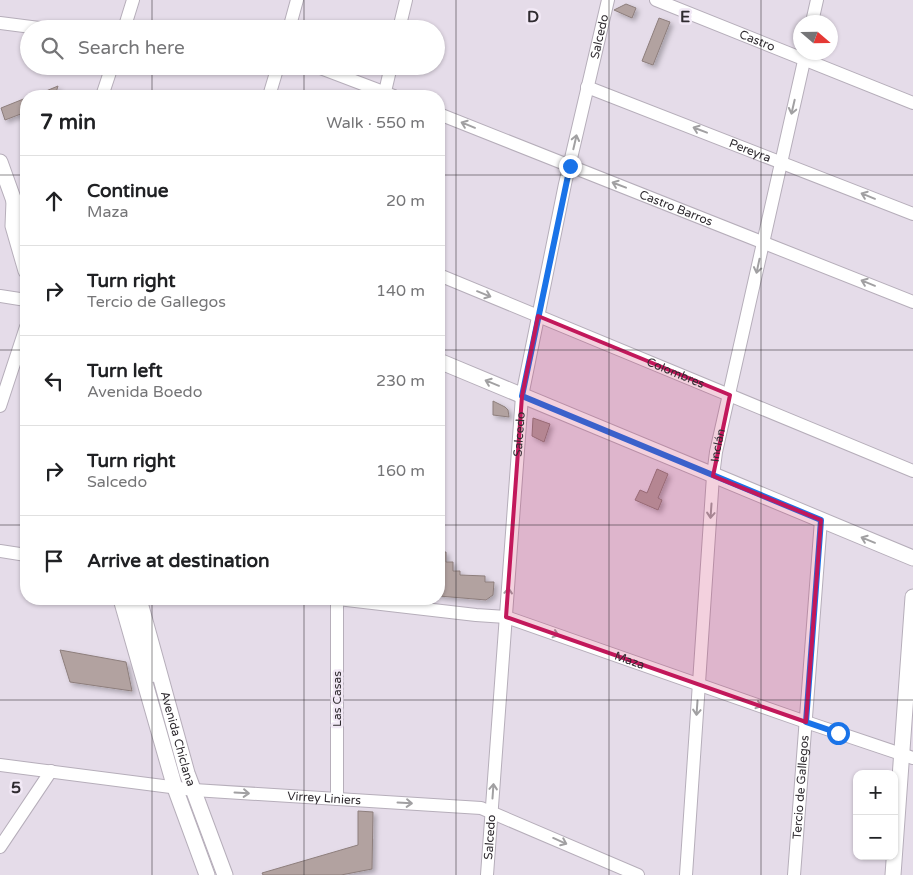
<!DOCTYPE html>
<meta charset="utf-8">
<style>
body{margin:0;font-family:"Varela Round",sans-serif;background:#f2f2f2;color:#202124}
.controls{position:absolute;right:15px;bottom:15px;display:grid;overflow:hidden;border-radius:10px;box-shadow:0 1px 4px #0004}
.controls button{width:45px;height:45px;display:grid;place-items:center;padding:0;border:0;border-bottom:1px solid #e0e0e0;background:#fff;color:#202124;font:25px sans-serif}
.compass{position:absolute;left:793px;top:15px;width:45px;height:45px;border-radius:50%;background:#fff;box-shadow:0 1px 4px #0004;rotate:110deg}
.stop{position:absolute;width:15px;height:15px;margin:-11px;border:4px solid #1a73e8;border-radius:50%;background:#fff}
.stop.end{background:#1a73e8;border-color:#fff;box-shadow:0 1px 5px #0008}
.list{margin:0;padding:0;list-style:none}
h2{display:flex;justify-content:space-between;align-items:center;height:65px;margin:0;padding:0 20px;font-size:21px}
h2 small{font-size:16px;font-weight:400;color:#757577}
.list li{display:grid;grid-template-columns:32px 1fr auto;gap:15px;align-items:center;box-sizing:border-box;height:90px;padding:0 20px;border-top:1px solid #e0e0e0}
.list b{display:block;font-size:19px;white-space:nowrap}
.list p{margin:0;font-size:16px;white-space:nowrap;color:#757577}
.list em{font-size:16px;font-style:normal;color:#757577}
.icon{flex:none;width:28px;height:28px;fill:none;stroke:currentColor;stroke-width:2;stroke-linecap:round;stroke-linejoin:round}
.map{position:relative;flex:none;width:913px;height:875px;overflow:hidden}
.search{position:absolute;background:#fff;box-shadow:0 1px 4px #0004;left:20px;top:20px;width:425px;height:55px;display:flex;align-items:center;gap:12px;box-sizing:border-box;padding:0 18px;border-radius:28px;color:#757577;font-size:19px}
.panel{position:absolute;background:#fff;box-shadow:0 1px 4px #0004;left:20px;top:90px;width:425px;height:515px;border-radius:20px}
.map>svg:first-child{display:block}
</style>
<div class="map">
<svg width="913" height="875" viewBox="0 0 913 875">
<defs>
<filter id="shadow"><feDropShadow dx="3" dy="3" stdDeviation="2.5" flood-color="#0004"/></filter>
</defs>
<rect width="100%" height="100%" fill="#e5dce9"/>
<g fill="#b2a2a0" stroke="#8d7e7c" filter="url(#shadow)">
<polygon points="626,4 636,8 632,18 614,10"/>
<polygon points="659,18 670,22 653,65 642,61"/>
<polygon points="58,86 55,96 34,96"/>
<polygon points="26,98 26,112 5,120 1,108"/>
<polygon points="493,401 505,407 508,410 509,417 493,415"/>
<polygon points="533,418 550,424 544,442 532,436"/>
<polygon points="657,469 668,474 658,498 662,500 658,510 635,500 640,490 647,493"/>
<polygon points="439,552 446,552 446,562 453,562 453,571 460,571 460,575 485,576 485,582 494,582 493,595 486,600 439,596"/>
<polygon points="60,650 126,662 132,691 70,682"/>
<polygon points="358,811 373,812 372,869 341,875 263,875 262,873 358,845"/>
</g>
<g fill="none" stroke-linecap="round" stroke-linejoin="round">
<defs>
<g id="minor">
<path id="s1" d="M656,0L913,103"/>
<polyline points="812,22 817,0"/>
<polyline points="0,23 47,29"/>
<polyline points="124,29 133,0"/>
<polyline points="289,29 297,0"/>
<polyline points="399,29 406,0"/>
<polyline points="315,66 394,96"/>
<path id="s2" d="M587,87L913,214"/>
<polyline points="102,96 112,66"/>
<polyline points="269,96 278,66"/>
<polyline points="384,96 391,66"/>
<path id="s3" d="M439,114L913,302"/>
<polyline points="18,211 26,237"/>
<path id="s4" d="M439,275L913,471"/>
<polyline points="0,296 26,300"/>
<polyline points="0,406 26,327"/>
<polyline points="0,551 26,555"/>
<polyline points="131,599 152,676"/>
<path id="s5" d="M338,599L476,615L506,617L806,722L913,758"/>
<path id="s6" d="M0,765L194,790L481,808L638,875"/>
<polyline points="337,799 337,599"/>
<polyline points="0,847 51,771"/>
<path id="s7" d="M487,875L522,396L565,184L608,0"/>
<path id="s8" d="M686,875L713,476L716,452L806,52"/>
<path id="s9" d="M794,875L821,520"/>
</g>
<g id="major">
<polyline points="0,162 14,201 26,219"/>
<polyline points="14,201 13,226 26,271"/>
<polyline points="439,361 913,558"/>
<polyline points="121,599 175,788 207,875"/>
<path id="s10" d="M139,599L187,773L225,875"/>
<polyline points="893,875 913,597"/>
</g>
</defs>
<use href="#minor" stroke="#b6aeba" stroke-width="14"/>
<use href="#major" stroke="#b6aeba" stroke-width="17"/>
<use href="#minor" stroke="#fff" stroke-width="12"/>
<use href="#major" stroke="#fff" stroke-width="15"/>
</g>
<defs><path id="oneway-shaft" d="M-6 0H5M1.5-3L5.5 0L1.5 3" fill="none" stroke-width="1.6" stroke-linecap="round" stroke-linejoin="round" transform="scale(1.25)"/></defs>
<g stroke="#a1a0a2">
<use href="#oneway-shaft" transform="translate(793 107) rotate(103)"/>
<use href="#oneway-shaft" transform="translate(468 125) rotate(-158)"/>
<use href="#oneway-shaft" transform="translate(700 130) rotate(-159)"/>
<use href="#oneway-shaft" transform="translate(575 142) rotate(-77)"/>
<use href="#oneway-shaft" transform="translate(619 185) rotate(-159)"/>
<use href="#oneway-shaft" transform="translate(868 196) rotate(-158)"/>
<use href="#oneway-shaft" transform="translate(758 266) rotate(102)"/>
<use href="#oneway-shaft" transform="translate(868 283) rotate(-158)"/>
<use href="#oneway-shaft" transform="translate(484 294) rotate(22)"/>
<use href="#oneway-shaft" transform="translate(492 383) rotate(-158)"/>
<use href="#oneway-shaft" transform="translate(711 511) rotate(94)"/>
<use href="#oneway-shaft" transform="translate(868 540) rotate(-158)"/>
<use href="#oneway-shaft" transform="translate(508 595) rotate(-86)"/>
<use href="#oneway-shaft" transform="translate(552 633) rotate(19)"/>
<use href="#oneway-shaft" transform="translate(755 704) rotate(20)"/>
<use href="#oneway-shaft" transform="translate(697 708) rotate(94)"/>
<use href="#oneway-shaft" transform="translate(493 791) rotate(-86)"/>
<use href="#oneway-shaft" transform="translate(242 793) rotate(3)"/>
<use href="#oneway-shaft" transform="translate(405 803) rotate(3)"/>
<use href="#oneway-shaft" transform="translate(560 841) rotate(24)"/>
</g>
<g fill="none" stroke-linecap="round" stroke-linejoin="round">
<polyline stroke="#1a73e8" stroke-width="6" points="570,166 522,396 821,520 806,722 838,733"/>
</g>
<path fill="#c2185b" fill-opacity="0.2" stroke="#c2185b" stroke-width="4" stroke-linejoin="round" d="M538,316L730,395L713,476L821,520L806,722L506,617L522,396Z"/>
<path fill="none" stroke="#2f2b30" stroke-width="1" stroke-opacity="0.55" d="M152,0V29M304,0V29M456,0V875M609,0V875M761,0V875M152,66V96M304,66V96M0,175H26M439,175H913M0,350H26M439,350H913M0,525H26M439,525H913M152,599V875M304,599V875M0,700H913"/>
<g text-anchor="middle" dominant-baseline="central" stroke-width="5" stroke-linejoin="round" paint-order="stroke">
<g font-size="12" fill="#2f2b30" stroke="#f2e9f6">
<text stroke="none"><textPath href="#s7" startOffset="848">Salcedo</textPath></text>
<text stroke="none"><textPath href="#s1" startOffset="109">Castro</textPath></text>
<text stroke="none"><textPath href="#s2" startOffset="175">Pereyra</textPath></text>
<text stroke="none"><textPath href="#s3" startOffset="255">Castro Barros</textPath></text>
<text stroke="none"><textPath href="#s4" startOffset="256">Colombres</textPath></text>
<text stroke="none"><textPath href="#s7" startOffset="442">Salcedo</textPath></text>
<text stroke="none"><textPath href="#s8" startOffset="431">Inclán</textPath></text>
<text stroke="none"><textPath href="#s5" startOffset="300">Maza</textPath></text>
<text transform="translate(337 699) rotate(-90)">Las Casas</text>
<text stroke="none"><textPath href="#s10" startOffset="145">Avenida Chiclana</textPath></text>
<text stroke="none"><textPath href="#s9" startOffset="88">Tercio de Gallegos</textPath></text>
<text stroke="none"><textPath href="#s6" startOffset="326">Virrey Liniers</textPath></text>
<text stroke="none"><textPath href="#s7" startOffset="38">Salcedo</textPath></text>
</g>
</g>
<g font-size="16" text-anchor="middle" font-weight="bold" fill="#2f2b30" stroke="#f2e9f6" stroke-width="5" stroke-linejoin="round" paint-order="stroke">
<text x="533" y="22">D</text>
<text x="685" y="22">E</text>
<text x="16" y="793">5</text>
</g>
</svg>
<div class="controls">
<button>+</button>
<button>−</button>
</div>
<svg class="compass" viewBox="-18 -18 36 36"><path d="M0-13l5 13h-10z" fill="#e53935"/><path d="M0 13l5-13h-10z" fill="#757577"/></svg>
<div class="stop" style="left:838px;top:733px"></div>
<div class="stop end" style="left:570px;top:166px"></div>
<div class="search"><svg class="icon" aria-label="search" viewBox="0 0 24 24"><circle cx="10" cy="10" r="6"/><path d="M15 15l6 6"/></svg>Search here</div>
<section class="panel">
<h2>7 min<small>Walk · 550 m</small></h2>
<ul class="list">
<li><svg class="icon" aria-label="ahead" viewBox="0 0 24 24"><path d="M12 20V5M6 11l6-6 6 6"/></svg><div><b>Continue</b><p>Maza</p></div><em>20 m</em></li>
<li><svg class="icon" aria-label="right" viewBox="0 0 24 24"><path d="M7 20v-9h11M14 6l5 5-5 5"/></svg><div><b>Turn right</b><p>Tercio de Gallegos</p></div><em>140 m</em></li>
<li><svg class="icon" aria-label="left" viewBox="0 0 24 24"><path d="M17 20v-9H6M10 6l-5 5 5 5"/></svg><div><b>Turn left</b><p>Avenida Boedo</p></div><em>230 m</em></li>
<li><svg class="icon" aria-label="right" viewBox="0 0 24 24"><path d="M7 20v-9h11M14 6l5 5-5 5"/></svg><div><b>Turn right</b><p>Salcedo</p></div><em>160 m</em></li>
<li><svg class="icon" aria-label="arrive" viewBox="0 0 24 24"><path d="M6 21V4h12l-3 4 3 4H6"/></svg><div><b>Arrive at destination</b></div></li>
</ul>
</section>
</div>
